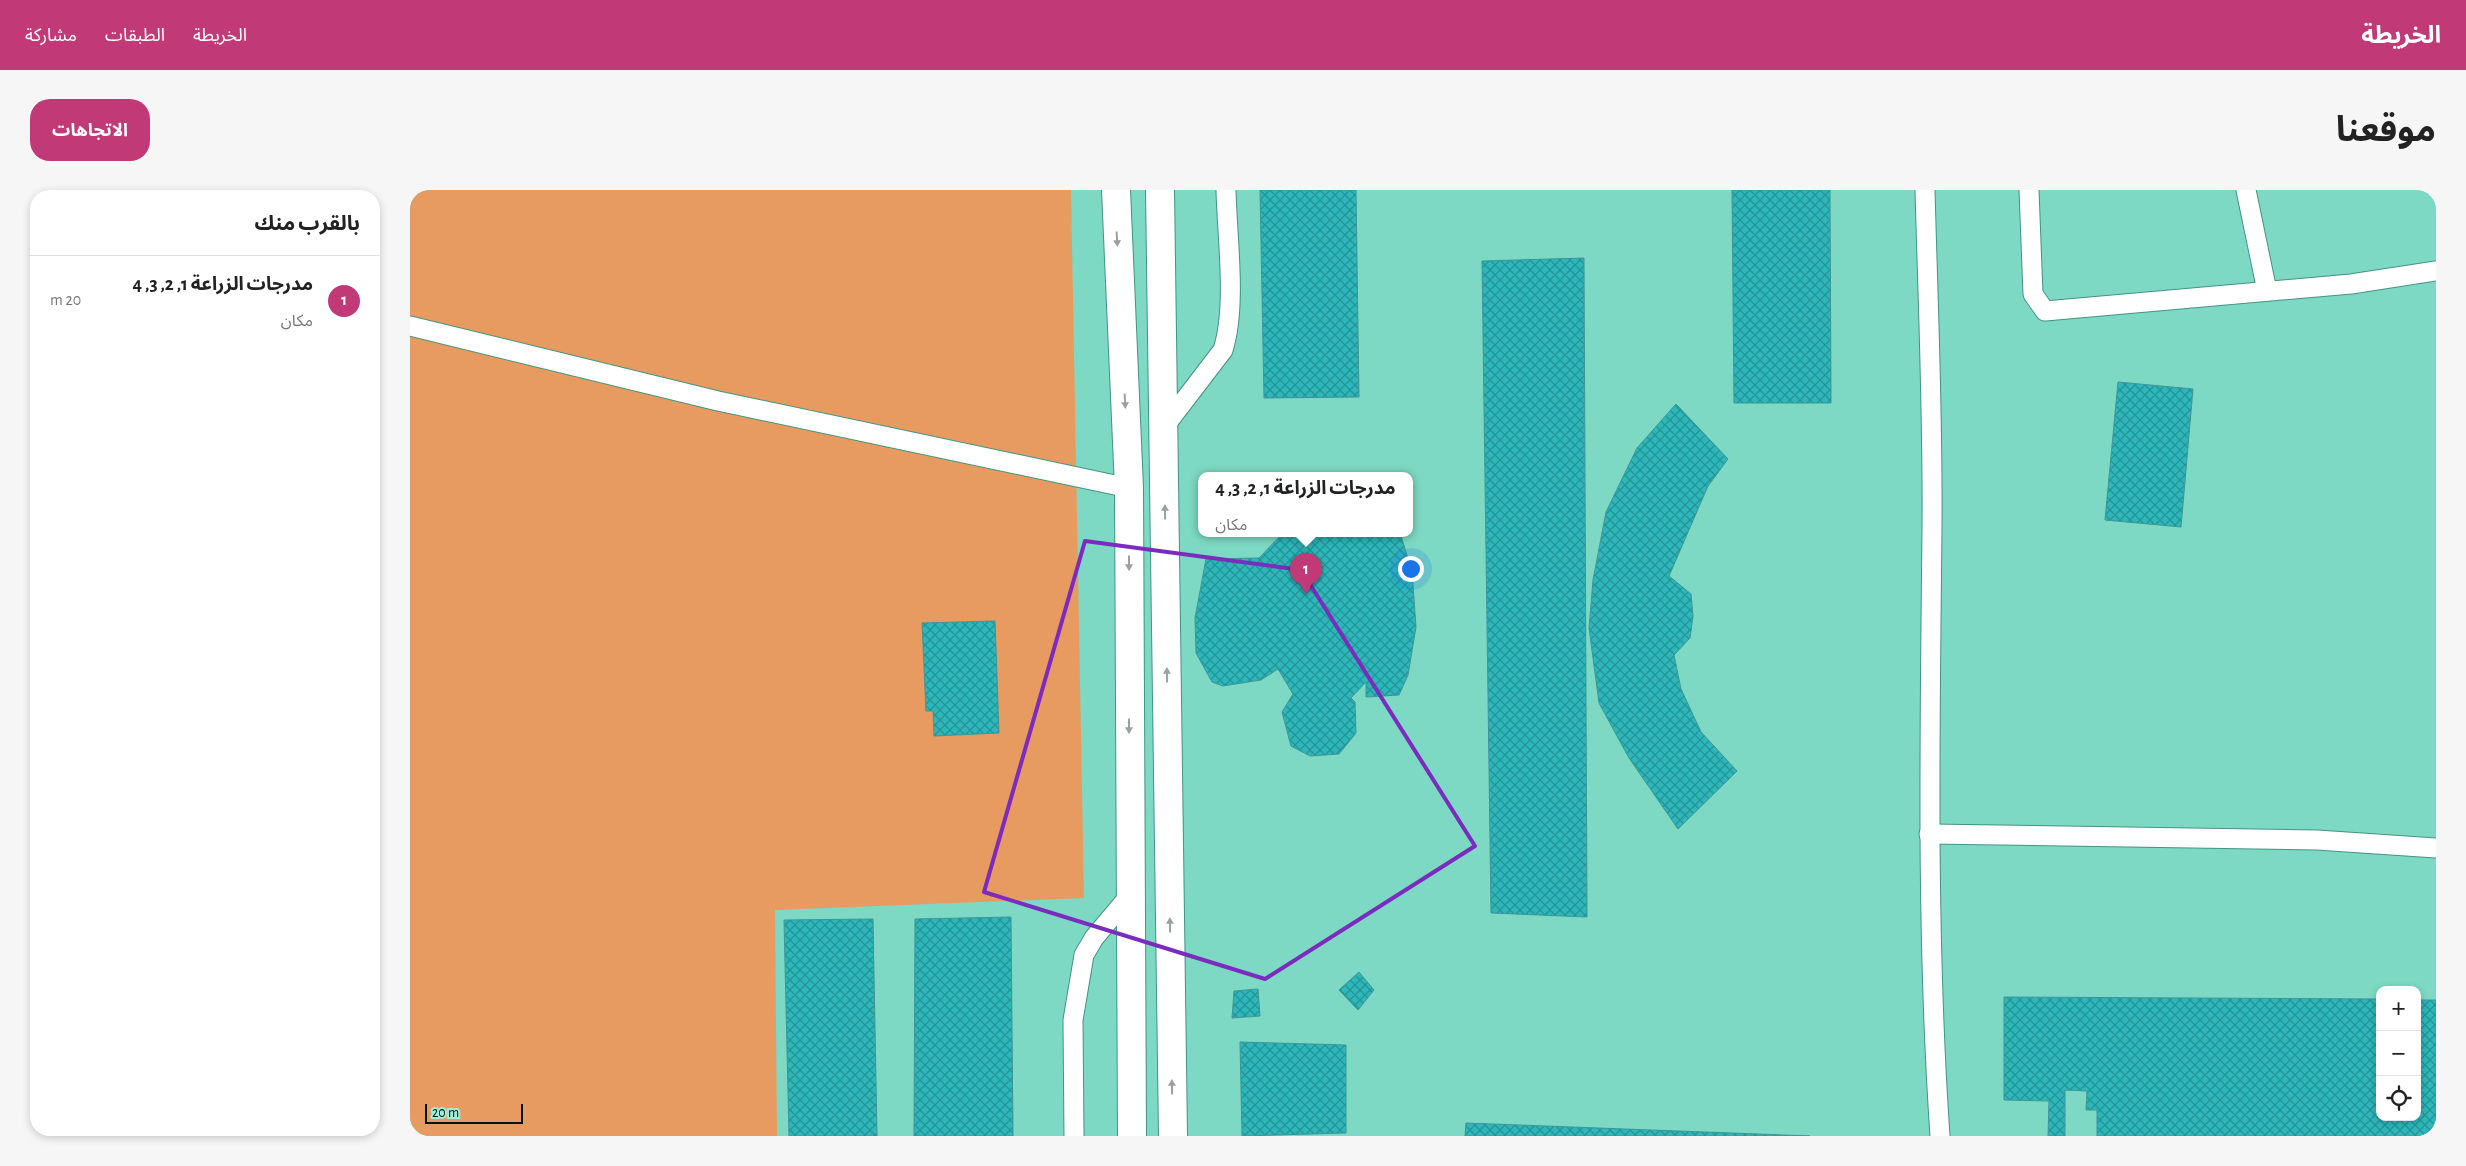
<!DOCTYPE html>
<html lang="ar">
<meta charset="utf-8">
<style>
body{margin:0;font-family:"Alegreya Sans","Noto Sans Arabic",sans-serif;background:#f6f6f6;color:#222;direction:rtl}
.controls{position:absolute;right:15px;bottom:15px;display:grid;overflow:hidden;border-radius:10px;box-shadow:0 2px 8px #0003}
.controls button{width:45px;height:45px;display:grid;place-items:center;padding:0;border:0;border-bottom:1px solid #e0e0e0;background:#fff;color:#222;font:25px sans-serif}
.scale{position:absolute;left:15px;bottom:12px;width:98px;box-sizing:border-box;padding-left:5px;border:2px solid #001611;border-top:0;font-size:14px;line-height:18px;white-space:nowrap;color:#001611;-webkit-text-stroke:4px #9eeeda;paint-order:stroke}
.you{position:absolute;left:1000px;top:378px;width:18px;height:18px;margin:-12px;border:4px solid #fff;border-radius:50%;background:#1a73e8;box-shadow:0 0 0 8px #1a73e833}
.badge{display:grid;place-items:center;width:32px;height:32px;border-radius:50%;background:#c13976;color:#fff;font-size:16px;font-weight:700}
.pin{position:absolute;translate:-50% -41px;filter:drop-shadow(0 1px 2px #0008)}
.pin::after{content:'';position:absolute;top:26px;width:18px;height:15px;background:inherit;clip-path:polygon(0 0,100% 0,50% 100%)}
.popup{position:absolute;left:788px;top:282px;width:215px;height:65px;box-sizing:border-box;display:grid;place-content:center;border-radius:10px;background:#fff;filter:drop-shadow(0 1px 4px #0005);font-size:16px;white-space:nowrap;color:#767676}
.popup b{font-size:19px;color:#222}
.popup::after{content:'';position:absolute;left:50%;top:100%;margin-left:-10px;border:10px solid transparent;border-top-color:#fff}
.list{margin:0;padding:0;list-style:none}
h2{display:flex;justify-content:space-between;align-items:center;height:65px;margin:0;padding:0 20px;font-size:21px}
h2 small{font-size:16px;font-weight:400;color:#767676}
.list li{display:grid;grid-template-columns:32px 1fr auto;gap:15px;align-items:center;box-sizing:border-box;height:90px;padding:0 20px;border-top:1px solid #e0e0e0}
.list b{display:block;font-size:19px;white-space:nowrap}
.list p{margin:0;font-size:16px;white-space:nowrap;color:#767676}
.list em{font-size:16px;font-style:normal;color:#767676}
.icon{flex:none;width:28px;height:28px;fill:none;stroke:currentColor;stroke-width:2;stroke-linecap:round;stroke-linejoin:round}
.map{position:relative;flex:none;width:2026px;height:946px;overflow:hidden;direction:ltr;border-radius:20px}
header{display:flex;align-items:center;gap:30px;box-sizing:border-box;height:70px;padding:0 25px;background:#c13976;color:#fff}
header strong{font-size:24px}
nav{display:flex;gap:28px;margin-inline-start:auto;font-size:18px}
.intro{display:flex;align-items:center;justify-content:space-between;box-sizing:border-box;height:120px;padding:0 30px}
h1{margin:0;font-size:35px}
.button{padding:12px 22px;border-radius:20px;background:#c13976;color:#fff;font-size:18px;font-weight:700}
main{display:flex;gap:30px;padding:0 30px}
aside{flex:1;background:#fff;border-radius:20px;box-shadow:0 2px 8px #0003}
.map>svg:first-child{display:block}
</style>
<header>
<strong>الخريطة</strong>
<nav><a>الخريطة</a><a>الطبقات</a><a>مشاركة</a></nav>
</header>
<div class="intro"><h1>موقعنا</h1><a class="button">الاتجاهات</a></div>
<main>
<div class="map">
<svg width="2026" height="946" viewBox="0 0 2026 946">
<defs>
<pattern id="building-cross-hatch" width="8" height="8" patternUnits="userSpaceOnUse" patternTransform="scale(1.25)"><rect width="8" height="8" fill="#2db7ba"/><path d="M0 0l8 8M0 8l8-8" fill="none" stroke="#249496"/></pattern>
</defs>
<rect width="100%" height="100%" fill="#91e1cd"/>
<path fill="#7dd9c3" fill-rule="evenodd" d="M0,0H2026V946H0ZM792,285H1000V343H792ZM1970,800H2007V927H1970Z"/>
<polygon fill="#e89b61" points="0,0 661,0 674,708 365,720 367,946 0,946"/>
<g fill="url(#building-cross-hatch)" stroke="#3d9698">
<polygon points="850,0 946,0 949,207 854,208"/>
<polygon points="1322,0 1420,0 1421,213 1324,213"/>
<polygon points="1174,68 1177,727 1081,723 1072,71"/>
<polygon points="1708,192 1783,199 1771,337 1695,330"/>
<polygon points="1266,214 1318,269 1298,296 1259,386 1281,404 1283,426 1280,448 1264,465 1271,499 1291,542 1327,581 1268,639 1219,568 1189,513 1179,438 1183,390 1196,322 1227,258"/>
<polygon points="882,283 937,283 938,285 880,285"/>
<polygon points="873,343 950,343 953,346 954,343 990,343 1002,381 1006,437 998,485 989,505 956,507 956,492 941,508 945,512 946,543 929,564 900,566 881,556 872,522 883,504 868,479 851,490 813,496 802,492 786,463 785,428 796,369 849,368"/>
<polygon points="585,431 589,543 524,546 523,521 516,521 512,433"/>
<polygon points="601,727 603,946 504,946 505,729"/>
<polygon points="463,729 467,946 379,946 374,730"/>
<polygon points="949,782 964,800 948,820 929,800"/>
<polygon points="848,799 850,826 822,828 824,801"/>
<polygon points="1594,807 1970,809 1970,927 2007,927 2007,810 2026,810 2026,946 1687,946 1687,920 1676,920 1677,901 1655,900 1655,946 1638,946 1639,911 1594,910"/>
<polygon points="830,852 936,855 936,943 832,946"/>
<polygon points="1056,933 1400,946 1055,946"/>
</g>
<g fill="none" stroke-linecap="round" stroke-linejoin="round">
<defs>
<g id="lane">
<path d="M1515,0C1518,113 1523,225 1522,338C1520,541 1516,743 1530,946"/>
<polyline points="1619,0 1623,104 1635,121 1941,94 2026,81"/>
<polyline points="1836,0 1857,101"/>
<polyline points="0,136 308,211 719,298"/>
<path d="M754,237L813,160C827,116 817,47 816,0"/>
<polyline points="1519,644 1907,650 2026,658"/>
<polyline points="664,946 663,830 674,765 684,748 720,705"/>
</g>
<g id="street">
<polyline points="706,0 719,298 722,946"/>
<polyline points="750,0 763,946"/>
</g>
</defs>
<use href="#lane" stroke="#439482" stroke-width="21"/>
<use href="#street" stroke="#439482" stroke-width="30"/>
<use href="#lane" stroke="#fff" stroke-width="19"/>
<use href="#street" stroke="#fff" stroke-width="28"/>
</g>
<defs><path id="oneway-solid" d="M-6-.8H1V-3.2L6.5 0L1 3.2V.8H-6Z" transform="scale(1.25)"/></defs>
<g fill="#99a2a0">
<use href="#oneway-solid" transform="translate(707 49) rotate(87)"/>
<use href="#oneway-solid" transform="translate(715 211) rotate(87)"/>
<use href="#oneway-solid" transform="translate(755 322) rotate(-91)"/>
<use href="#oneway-solid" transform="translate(719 373) rotate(90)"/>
<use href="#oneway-solid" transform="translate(757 485) rotate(-91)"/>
<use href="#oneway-solid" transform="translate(719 536) rotate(90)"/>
<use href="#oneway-solid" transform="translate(760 735) rotate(-91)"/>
<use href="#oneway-solid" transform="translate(762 897) rotate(-91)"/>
</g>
<path fill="none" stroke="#7b2cbf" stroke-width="4" stroke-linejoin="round" d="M675,351L891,380L1065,656L855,789L574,702Z"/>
</svg>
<div class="controls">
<button>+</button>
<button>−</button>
<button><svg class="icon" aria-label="locate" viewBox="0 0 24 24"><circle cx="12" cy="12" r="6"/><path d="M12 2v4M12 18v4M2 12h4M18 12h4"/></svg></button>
</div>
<div class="scale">20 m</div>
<div class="you"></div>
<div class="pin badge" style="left:896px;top:404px">1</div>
<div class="popup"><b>مدرجات الزراعة 1, 2, 3, 4</b>مكان</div>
</div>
<aside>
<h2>بالقرب منك<small></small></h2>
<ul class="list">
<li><span class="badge">1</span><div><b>مدرجات الزراعة 1, 2, 3, 4</b><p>مكان</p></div><em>20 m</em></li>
</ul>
</aside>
</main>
